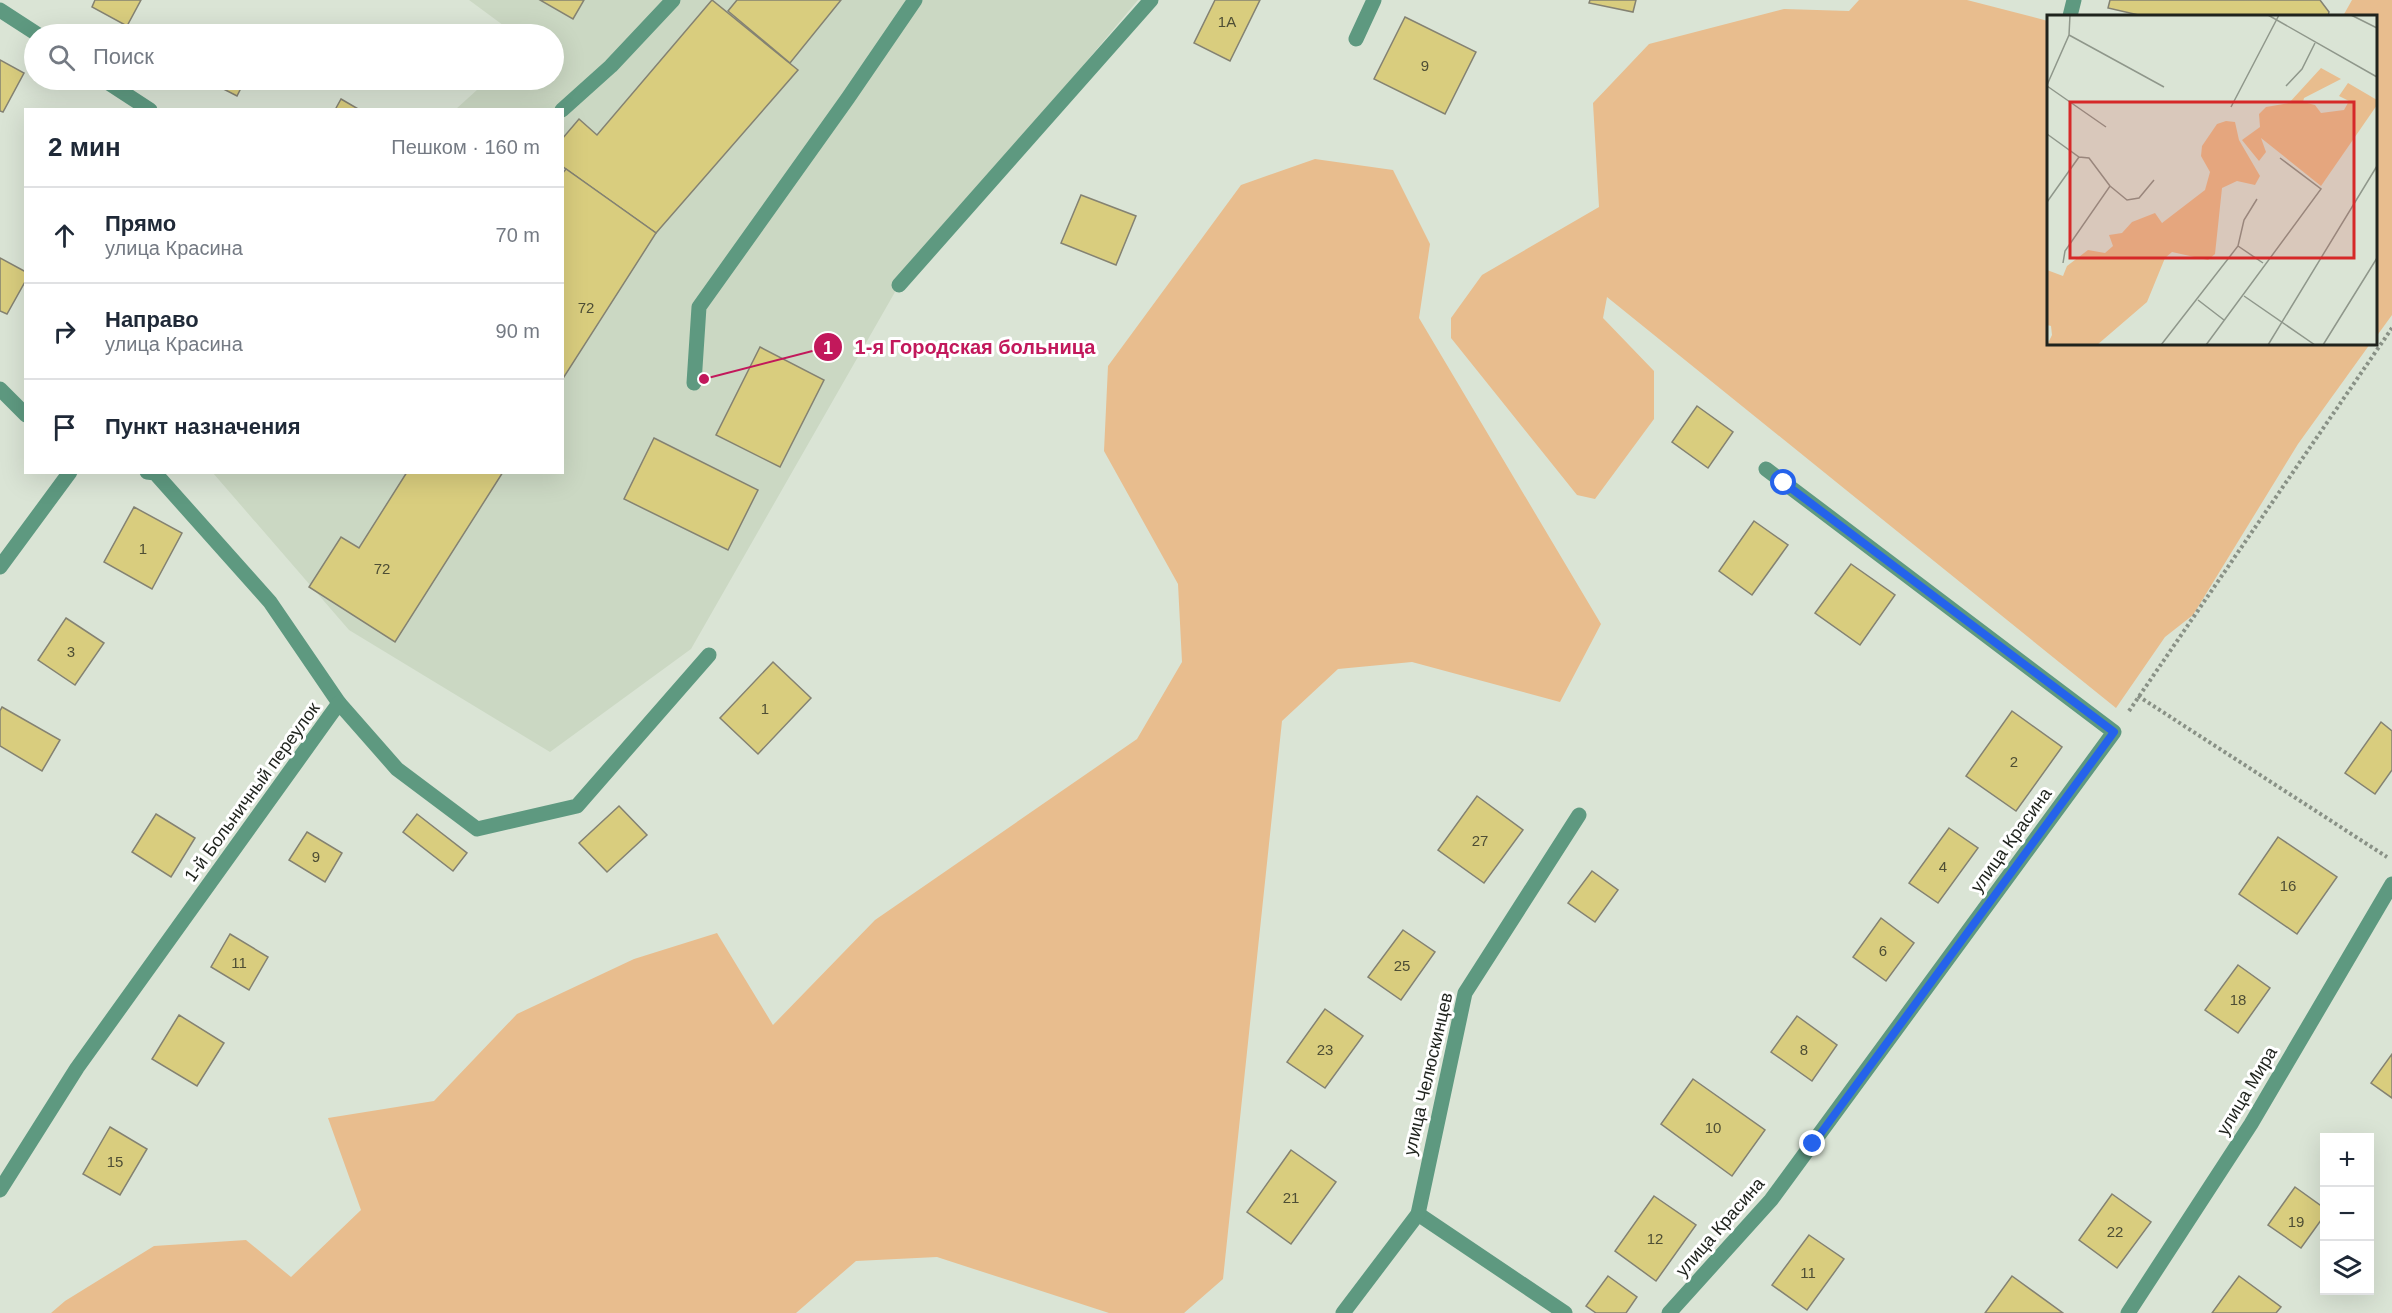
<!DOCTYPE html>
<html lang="ru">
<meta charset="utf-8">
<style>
body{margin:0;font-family:Arial,sans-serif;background:#f6f6f7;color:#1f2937}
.controls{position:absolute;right:18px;bottom:18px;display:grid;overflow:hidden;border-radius:0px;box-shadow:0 6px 24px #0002}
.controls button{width:54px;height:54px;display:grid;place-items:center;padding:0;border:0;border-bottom:2px solid #e0e1e3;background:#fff;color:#1f2937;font:30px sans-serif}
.stop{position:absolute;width:18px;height:18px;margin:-14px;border:4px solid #2563eb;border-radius:50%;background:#fff}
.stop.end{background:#2563eb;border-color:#fff;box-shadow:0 2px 6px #0008}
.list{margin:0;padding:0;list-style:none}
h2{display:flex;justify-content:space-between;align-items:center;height:78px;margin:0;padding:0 24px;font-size:26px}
h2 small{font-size:20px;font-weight:400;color:#747a83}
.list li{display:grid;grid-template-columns:39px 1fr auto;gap:18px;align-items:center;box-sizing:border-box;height:96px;padding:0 24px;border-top:2px solid #e0e1e3}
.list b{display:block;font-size:22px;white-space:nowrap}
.list p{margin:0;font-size:20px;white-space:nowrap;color:#747a83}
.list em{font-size:20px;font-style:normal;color:#747a83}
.icon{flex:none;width:33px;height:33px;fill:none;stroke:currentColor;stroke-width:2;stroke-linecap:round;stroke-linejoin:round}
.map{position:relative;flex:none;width:2392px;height:1313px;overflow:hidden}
.search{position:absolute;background:#fff;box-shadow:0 6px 24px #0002;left:24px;top:24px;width:540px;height:66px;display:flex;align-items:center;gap:15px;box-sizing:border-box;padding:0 21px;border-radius:33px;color:#747a83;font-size:22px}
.panel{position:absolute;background:#fff;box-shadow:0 6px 24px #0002;left:24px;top:108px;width:540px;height:366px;border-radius:0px}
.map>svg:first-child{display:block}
</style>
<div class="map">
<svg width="2392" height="1313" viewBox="0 0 2392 1313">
<rect width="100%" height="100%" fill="#dae4d5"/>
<polygon fill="#cbd8c3" points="469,0 1138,0 899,285 691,649 550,752 349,630 213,473 562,472 562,110 456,109 488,80 554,80 554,34 515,34"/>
<g fill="#e8bd8e">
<polygon points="1859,0 1967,0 2048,21 2048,344 2370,344 2298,444 2193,615 2165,637 2116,708 1607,297 1603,318 1654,371 1654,419 1595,499 1577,495 1451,338 1451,318 1482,275 1599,207 1593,103 1649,44 1784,9 1849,11"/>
<polygon points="2352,0 2392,0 2392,315 2376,337 2376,16 2343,16"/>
<polygon points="1315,159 1393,170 1430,244 1419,318 1601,624 1560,702 1412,662 1338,669 1282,721 1223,1279 1184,1313 1109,1313 937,1257 856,1261 796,1313 51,1313 65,1301 154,1246 246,1240 291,1277 361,1210 328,1118 434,1101 517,1014 634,959 717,933 773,1025 875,920 1137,739 1182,662 1178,584 1104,451 1108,366 1241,185"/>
</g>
<g fill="#d9cd7e" stroke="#848272" stroke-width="1.5">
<polygon points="95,0 141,0 127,26 92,7"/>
<polygon points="540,0 584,0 573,19"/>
<polygon points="712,0 798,70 656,233 562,166 562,139 579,119 597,135"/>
<polygon points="737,0 841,0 790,63 728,11"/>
<polygon points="1215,0 1260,0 1230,61 1194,43"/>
<polygon points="1590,0 1636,0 1633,12 1589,3"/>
<polygon points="2110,0 2320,0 2329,12 2328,16 2143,16 2108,8"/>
<polygon points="1405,17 1476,52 1445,114 1374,79"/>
<polygon points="220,25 237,34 215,34"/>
<polygon points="0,60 24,73 3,112 0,111"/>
<polygon points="206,80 245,80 237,96"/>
<polygon points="341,99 360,110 335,110"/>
<polygon points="566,169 656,233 562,380 562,174"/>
<polygon points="1081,195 1136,216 1116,265 1061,243"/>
<polygon points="0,258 26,272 26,280 7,314 0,311"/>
<polygon points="760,347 824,380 780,467 716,435"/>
<polygon points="1697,406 1733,432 1708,468 1672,442"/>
<polygon points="654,438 758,490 728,550 624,499"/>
<polygon points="407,472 503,472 395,642 309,587 341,537 359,548"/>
<polygon points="134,507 182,533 152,589 104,562"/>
<polygon points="1754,521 1788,545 1752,595 1719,571"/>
<polygon points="1851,564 1895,595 1860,645 1815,613"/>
<polygon points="66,618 104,643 75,685 38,660"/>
<polygon points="773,662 811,698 758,754 720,718"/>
<polygon points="2,707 60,740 42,771 0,746 0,711"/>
<polygon points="2012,711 2062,747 2016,811 1966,776"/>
<polygon points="2381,722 2392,731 2392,770 2375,794 2345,773"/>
<polygon points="1477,796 1523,830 1484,883 1438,850"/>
<polygon points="619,806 647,835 607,872 579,843"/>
<polygon points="156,814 195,838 171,877 132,852"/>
<polygon points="417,814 467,853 453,871 403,832"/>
<polygon points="1949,828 1978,848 1938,903 1909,883"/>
<polygon points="307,832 342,853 325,882 289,860"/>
<polygon points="2278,837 2337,877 2297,934 2239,894"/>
<polygon points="1592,871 1618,890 1595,922 1568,903"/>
<polygon points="1881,918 1914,943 1886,981 1853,957"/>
<polygon points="1403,930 1435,952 1401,1000 1368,977"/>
<polygon points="230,934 268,957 249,990 211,967"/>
<polygon points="2238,965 2270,988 2238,1033 2205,1010"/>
<polygon points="1325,1009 1363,1036 1325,1088 1287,1062"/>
<polygon points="179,1015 224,1043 197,1086 152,1059"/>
<polygon points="1797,1016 1837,1045 1812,1081 1771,1052"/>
<polygon points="2392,1054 2392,1098 2371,1083"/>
<polygon points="1693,1079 1765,1130 1732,1176 1661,1124"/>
<polygon points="110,1127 147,1149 120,1195 83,1174"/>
<polygon points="1291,1150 1336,1182 1291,1244 1247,1212"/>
<polygon points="2295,1187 2324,1208 2324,1216 2301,1248 2268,1225"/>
<polygon points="2112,1194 2151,1222 2117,1268 2079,1240"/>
<polygon points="1654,1196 1696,1225 1656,1281 1615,1251"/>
<polygon points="1809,1235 1844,1259 1807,1310 1772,1285"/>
<polygon points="1608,1276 1637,1297 1626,1313 1596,1313 1586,1306"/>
<polygon points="2012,1276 2063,1313 1985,1313"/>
<polygon points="2239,1276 2281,1307 2276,1313 2212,1313"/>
</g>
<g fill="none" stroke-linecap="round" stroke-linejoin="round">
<g stroke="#899186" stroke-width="4" stroke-dasharray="3 3" stroke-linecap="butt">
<polyline points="2138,696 2387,857"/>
<polyline points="2129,711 2392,328"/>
</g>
<g stroke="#5e9980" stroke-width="15">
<polyline points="2070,16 2074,0"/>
<polyline points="562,110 611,66 673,0"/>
<polyline points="899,285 1151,0"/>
<polyline points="694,383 699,307 848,98 915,0"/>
</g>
<g stroke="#5e9980" stroke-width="15">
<polyline points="0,10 37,34"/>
<polyline points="1356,39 1374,0"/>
<polyline points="104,80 150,110"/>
<polyline points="0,389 26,415"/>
<polyline points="147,472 155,473 270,602 339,703"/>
<polyline points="0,567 70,472"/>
<polyline points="0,1190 77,1068 339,703 397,769 477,829 577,806 709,655"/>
<polyline points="1418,1214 1565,1313"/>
<polyline points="1343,1313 1418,1214 1465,993 1579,815"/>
<polyline points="1669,1313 1771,1200 2114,732 1766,469"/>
<polyline points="2128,1313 2251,1124 2392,884"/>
</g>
</g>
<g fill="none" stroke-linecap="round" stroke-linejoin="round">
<polyline stroke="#2563eb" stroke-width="8" points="1784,483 2114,732 1813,1144"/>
</g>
<g text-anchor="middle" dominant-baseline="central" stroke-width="6" stroke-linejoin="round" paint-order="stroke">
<g font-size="15" fill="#4e4e35">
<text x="1227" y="21">1А</text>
<text x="1425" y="65">9</text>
<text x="586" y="307">72</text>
<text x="143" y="548">1</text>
<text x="382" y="568">72</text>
<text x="71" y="651">3</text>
<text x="765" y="708">1</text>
<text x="2014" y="761">2</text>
<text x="1480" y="840">27</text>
<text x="316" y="856">9</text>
<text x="1943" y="866">4</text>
<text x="2288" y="885">16</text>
<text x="1883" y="950">6</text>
<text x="239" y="962">11</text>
<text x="1402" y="965">25</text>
<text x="2238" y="999">18</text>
<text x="1325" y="1049">23</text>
<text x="1804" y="1049">8</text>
<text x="1713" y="1127">10</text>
<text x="115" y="1161">15</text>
<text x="1291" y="1197">21</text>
<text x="2296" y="1221">19</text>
<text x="2115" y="1231">22</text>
<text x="1655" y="1238">12</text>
<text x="1808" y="1272">11</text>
</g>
<g font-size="18" fill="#1f231d" stroke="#fff">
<text transform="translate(252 792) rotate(-54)">1-й Больничный переулок</text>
<text transform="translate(2011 840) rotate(-54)">улица Красина</text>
<text transform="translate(1428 1074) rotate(-77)">улица Челюскинцев</text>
<text transform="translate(2247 1091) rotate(-59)">улица Мира</text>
<text transform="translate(1720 1227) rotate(-49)">улица Красина</text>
</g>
</g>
<g transform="translate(2047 15)">
<rect width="330" height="330" fill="#dae4d5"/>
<path d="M274,53L294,64L257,83L256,87L268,90L274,98L297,95L302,86L292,81L301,68L330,85V90L274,171L214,123L219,137L212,146L195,125L213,112L212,99L219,92L242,88ZM179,106L188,107L192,125L213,161L208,170L190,166L175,173L168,239L161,245L125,237L118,243L100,287L50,330H0L5,320L4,311L0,310V255L16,261L20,251L41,235L58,238L66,231L62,220L75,218L85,207L108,198L115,208L158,175L163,157L154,141L155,131L170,109Z" fill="#e8bd8e"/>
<path fill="none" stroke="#8f978b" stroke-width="1.5" d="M221,0L330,62M304,0L330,13M22,20L117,72M0,70L22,20L23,0M0,71L59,112M239,71L255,54L268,28M184,92L232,0M0,119L32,142L42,143L63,171M0,187L32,142M191,231L216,248M16,248L18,236L63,171L80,185L92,183L107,165M197,281L268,330M151,285L177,305M114,330L191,231L197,205L210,184M159,330L274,174L233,143M221,330L330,151M276,330L330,243"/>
<path fill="#d62828" fill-opacity="0.15" stroke="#d62828" stroke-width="3" d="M23,87H307V243H23Z"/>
<rect width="330" height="330" fill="none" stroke="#1f231d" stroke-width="3"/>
</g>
<path fill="none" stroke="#c2185b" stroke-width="2" d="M704 379L828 347"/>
<g fill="#c2185b" stroke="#fff" stroke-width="2">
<circle cx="704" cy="379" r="6"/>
<circle cx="828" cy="347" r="15"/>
</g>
<g font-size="18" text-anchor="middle" font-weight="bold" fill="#fff">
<text x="828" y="354">1</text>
</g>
<g font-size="20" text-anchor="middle" font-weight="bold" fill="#c2185b" stroke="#fff" stroke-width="6" stroke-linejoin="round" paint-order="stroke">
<text x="975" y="354">1-я Городская больница</text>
</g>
</svg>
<div class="controls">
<button>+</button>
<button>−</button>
<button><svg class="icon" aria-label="layers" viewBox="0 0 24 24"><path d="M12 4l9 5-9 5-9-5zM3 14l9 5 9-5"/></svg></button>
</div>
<div class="stop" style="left:1784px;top:483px"></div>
<div class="stop end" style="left:1813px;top:1144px"></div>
<div class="search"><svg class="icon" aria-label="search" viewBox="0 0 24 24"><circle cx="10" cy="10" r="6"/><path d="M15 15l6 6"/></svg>Поиск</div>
<section class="panel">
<h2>2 мин<small>Пешком · 160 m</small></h2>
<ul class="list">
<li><svg class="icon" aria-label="ahead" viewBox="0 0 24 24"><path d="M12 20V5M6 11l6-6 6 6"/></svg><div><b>Прямо</b><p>улица Красина</p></div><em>70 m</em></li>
<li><svg class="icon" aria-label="right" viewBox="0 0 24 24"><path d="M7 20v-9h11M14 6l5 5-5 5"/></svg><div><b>Направо</b><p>улица Красина</p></div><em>90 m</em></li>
<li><svg class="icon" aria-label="arrive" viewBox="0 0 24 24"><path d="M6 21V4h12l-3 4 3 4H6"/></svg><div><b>Пункт назначения</b></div></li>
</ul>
</section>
</div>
